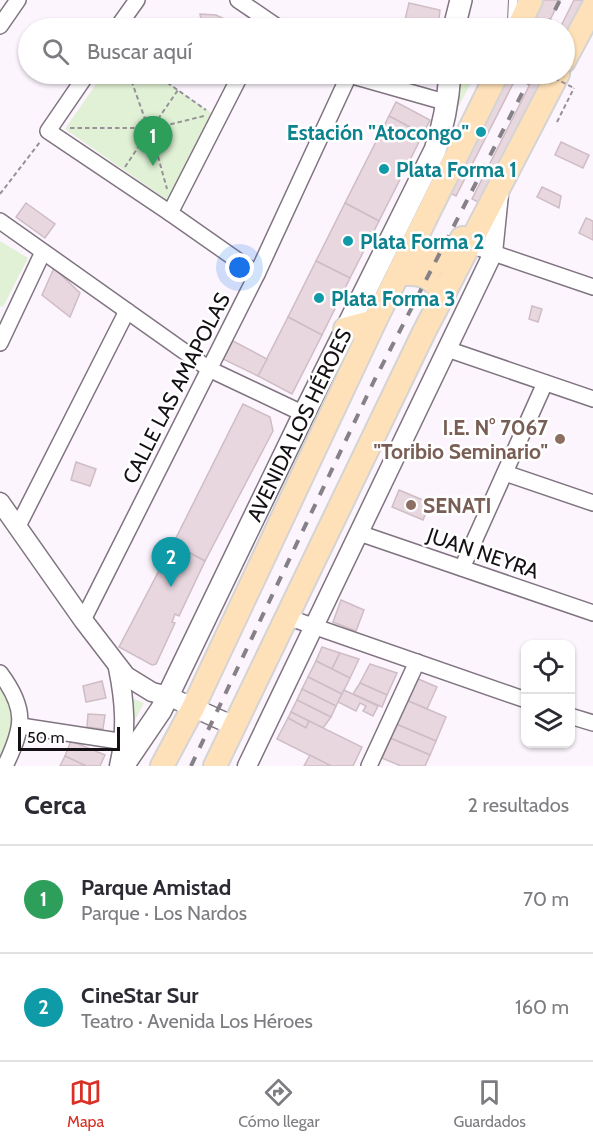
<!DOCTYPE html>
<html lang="es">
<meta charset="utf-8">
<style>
body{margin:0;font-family:Cabin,sans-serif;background:#f2f2f3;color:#2b2b33}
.controls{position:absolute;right:18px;bottom:18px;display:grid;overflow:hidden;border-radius:12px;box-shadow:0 2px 4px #0004}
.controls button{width:54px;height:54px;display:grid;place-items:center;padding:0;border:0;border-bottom:2px solid #e1e1e2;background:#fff;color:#2b2b33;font:30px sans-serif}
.scale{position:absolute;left:18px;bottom:15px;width:102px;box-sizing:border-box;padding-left:6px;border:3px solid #141014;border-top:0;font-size:16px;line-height:21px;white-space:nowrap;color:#141014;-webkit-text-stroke:4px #fff;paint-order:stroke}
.you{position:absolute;left:240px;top:268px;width:21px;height:21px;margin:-15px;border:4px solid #fff;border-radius:50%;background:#1a73e8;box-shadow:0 0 0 9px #1a73e833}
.badge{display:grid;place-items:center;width:39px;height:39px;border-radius:50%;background:#d93025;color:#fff;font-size:20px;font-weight:700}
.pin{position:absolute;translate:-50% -50px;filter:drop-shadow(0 2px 3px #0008)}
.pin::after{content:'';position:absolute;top:32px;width:21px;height:18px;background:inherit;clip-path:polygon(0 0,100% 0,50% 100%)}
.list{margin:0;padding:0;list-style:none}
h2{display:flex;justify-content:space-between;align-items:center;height:78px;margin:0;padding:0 24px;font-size:26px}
h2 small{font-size:20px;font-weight:400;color:#7c7c81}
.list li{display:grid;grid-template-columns:39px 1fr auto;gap:18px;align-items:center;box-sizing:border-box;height:108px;padding:0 24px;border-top:2px solid #e1e1e2}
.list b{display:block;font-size:22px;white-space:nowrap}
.list p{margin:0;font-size:20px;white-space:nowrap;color:#7c7c81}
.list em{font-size:20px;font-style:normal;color:#7c7c81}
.icon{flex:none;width:33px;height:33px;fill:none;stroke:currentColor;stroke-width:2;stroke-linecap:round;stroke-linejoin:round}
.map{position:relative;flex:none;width:593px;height:766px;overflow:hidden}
.search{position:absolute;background:#fff;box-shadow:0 2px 4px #0004;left:18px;right:18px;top:18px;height:66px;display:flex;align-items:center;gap:15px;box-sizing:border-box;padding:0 21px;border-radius:33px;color:#7c7c81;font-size:22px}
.sheet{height:294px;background:#fff}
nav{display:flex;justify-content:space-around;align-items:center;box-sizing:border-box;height:84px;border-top:2px solid #e1e1e2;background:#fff;font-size:16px;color:#7c7c81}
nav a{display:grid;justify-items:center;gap:3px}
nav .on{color:#d93025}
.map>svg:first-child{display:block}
</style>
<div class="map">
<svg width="593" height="766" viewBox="0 0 593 766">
<rect width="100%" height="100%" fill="#fdf5fe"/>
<g fill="#e0f1d5">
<polygon points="103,74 156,74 213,114 170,202 65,129"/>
<polygon points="458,74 476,74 456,111"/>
<polygon points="0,241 28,258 3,307 0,306"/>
<path d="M0,686C21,718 14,727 0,760Z"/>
<polygon points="129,697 144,703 134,722 130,721"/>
</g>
<g fill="#e9d7df" stroke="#cfbdc5" stroke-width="1.5">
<polygon points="540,0 560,0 546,28 525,28"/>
<polygon points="574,0 583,0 564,36 564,28 560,28"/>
<polygon points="409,3 440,10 438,28 403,28"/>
<polygon points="200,14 216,15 229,21 233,28 192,28 202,24"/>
<polygon points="403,74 432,74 431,81"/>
<polygon points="503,74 518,74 456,196 444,190"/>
<polygon points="524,74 545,74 480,203 472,199 533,78"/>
<polygon points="396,102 430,120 423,134 389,116"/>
<polygon points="389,116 423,134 379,221 345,203"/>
<polygon points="561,142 589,155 583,168 555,155"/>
<polygon points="542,187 561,196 559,208 537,197"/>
<polygon points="26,203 55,224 45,238 16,217"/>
<polygon points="345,203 379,221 350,278 316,261"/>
<polygon points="586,218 593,221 593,240 579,233"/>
<polygon points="316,261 350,278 322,335 288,317"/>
<polygon points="54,268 80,293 70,317 42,295"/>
<polygon points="532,306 542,309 538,322 529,319"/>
<polygon points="288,317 322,335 292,394 258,376"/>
<polygon points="233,341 267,359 258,376 223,359"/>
<polygon points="243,404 270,417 273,431 205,561 173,544"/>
<polygon points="76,462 96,469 90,486 71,480"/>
<polygon points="399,490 430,503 423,520 392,507"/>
<polygon points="173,544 205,561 179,616 175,614 172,622 175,623 156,664 152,665 119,647"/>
<polygon points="341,600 364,610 356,631 333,622"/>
<polygon points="322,647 340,653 332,669 316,661"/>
<polygon points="340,653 359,659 350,678 332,669"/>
<polygon points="316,661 350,678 342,694 308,677"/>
<polygon points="370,664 397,673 387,695 360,683"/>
<polygon points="308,677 342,694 336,706 302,689"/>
<polygon points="416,678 437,687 427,709 406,700"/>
<polygon points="102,681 106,698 86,702 83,686"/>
<polygon points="360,683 387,695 382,707 353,694"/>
<polygon points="302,689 336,706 331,717 297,700"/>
<polygon points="344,690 378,706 373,716 363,711 366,706 360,703 356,711 338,702"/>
<polygon points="297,700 331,717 323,728 291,712"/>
<polygon points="406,700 446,717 436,741 396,724"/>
<polygon points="291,712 309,721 306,728 288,718"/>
<polygon points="88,714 105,715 103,729 87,727"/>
<polygon points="288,718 306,728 309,721 362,747 353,766 331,766 277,739"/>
<polygon points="396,724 436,741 430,755 390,738"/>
<polygon points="390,738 430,755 425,766 401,766 382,758"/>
<polygon points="71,741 105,755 100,766 86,766 65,756"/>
<polygon points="310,755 331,766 304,766"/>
<polygon points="65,756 86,766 60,766"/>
</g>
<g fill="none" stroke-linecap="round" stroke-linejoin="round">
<defs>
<polyline id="service" points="512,22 513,0"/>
<g id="minor">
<polyline points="238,0 279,28"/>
<polyline points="0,26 18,0"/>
<polyline points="117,28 137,0"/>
<polyline points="87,74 48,131 170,213 257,274"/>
<polyline points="346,74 448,103"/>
<polyline points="170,213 241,74"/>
<polyline points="0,221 209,369 304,414"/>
<polyline points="470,245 593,287"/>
<polyline points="0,343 43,252"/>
<polyline points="447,349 593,399"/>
<polyline points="505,473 593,503"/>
<polyline points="18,526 127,311"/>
<polyline points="359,533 593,613"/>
<polyline points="462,568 545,383"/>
<polyline points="287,617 526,700"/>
<polyline points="83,620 257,274 349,75"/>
<path d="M0,673C27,709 24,727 5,766"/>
<polyline points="570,716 593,723"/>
<polyline points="21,726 125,742"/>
<polyline points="369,766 417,662"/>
</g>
<g id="tertiary">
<polyline points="0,502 83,620 126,676 152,692 168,696 234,726"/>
<path d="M118,668C125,702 127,732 119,766"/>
<polyline points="247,766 493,253 499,194"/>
</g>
<g id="secondary">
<polyline points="454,28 461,0"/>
<path d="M123,766L161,710L304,414L435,150C444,125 448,101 450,74"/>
</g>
<g id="primary">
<polyline points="518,28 531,0"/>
<polyline points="564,61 593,7"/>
<path d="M417,236C419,251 430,273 448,258C454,253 458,245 462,238"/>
<path d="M398,274C422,273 429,275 444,294"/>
<polyline points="345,329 375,321"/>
<polyline points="162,766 193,708 375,321 497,74"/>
<polyline points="215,766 424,332 558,74"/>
</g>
</defs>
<use href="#service" stroke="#7f7480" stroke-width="10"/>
<use href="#minor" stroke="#7f7480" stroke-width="18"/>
<use href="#tertiary" stroke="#7f7480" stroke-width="21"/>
<use href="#secondary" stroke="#7f7480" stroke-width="24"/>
<use href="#primary" stroke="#d5d4d5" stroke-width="26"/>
<g stroke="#979198" stroke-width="2" stroke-dasharray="4.5 3" stroke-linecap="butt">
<polyline points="495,28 497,25"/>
<polyline points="129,74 145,119"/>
<polyline points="155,74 206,110"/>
<circle cx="151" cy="130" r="13"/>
<polyline points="158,119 178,90"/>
<polyline points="557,122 574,88"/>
<polyline points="163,126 204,116"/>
<polyline points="70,128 139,128"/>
<polyline points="154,142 167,189"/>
<polyline points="125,167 143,140"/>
<polyline points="0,194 40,142"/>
</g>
<use href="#service" stroke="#fff" stroke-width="8"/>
<use href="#minor" stroke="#fff" stroke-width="15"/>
<use href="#tertiary" stroke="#fff" stroke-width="18"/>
<use href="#secondary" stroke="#fff" stroke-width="21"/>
<use href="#primary" stroke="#fee1b8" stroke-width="22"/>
<g stroke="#868087" stroke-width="4" stroke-dasharray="10 10" stroke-linecap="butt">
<polyline points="546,28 560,0"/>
<polyline points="191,766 374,381 532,74"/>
</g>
<polyline stroke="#979198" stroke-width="2" stroke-dasharray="4.5 3" stroke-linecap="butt" points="548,75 574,88"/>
</g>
<g fill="#0f9aa8" stroke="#fff" stroke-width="2">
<circle cx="481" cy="132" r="6"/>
<circle cx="384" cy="169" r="6"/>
<circle cx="348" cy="241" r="6"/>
<circle cx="319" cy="298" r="6"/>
</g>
<g fill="#8d6e63" stroke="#fff" stroke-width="2">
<circle cx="560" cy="439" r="6"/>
<circle cx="411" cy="505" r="6"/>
</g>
<g text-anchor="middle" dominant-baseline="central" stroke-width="5" stroke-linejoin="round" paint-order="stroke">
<g font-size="21" font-weight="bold" fill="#0d838f" stroke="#fff" text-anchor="start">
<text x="469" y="132" text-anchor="end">Estación "Atocongo"</text>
<text x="396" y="169">Plata Forma 1</text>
<text x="360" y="241">Plata Forma 2</text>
<text x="331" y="298">Plata Forma 3</text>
</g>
<g font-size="21" fill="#141014" stroke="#fff">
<text transform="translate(176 388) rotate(-63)">CALLE LAS AMAPOLAS</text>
<text transform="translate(299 425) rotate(-64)">AVENIDA LOS HÉROES</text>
<text transform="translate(483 553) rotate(19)">JUAN NEYRA</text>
</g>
<g font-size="21" font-weight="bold" fill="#785e54" stroke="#fff" text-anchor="end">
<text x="548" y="427">I.E. N° 7067<tspan x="548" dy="24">"Toribio Seminario"</tspan></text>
<text x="423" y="505" text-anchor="start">SENATI</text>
</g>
</g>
</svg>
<div class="controls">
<button><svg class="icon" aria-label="locate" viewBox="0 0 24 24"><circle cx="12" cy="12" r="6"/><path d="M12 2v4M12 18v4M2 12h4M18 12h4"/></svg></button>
<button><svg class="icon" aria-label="layers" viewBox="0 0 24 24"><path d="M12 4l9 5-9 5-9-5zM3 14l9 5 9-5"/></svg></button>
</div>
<div class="scale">50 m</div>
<div class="you"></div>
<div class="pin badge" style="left:153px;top:166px;background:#2e9e5b">1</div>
<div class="pin badge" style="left:171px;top:587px;background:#0f9aa8">2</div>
<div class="search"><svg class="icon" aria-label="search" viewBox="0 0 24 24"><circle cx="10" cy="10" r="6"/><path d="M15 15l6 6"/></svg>Buscar aquí</div>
</div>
<section class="sheet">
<h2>Cerca<small>2 resultados</small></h2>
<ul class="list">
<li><span class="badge" style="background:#2e9e5b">1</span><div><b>Parque Amistad</b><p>Parque · Los Nardos</p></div><em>70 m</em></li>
<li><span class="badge" style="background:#0f9aa8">2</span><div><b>CineStar Sur</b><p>Teatro · Avenida Los Héroes</p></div><em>160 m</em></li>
</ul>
</section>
<nav>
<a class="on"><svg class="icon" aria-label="map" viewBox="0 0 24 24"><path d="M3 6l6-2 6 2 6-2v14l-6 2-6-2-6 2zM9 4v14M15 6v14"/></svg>Mapa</a>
<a><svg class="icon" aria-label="directions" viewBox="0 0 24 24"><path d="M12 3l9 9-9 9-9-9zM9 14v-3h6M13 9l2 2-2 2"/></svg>Cómo llegar</a>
<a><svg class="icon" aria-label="saved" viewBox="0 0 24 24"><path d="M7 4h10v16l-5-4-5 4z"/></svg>Guardados</a>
</nav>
